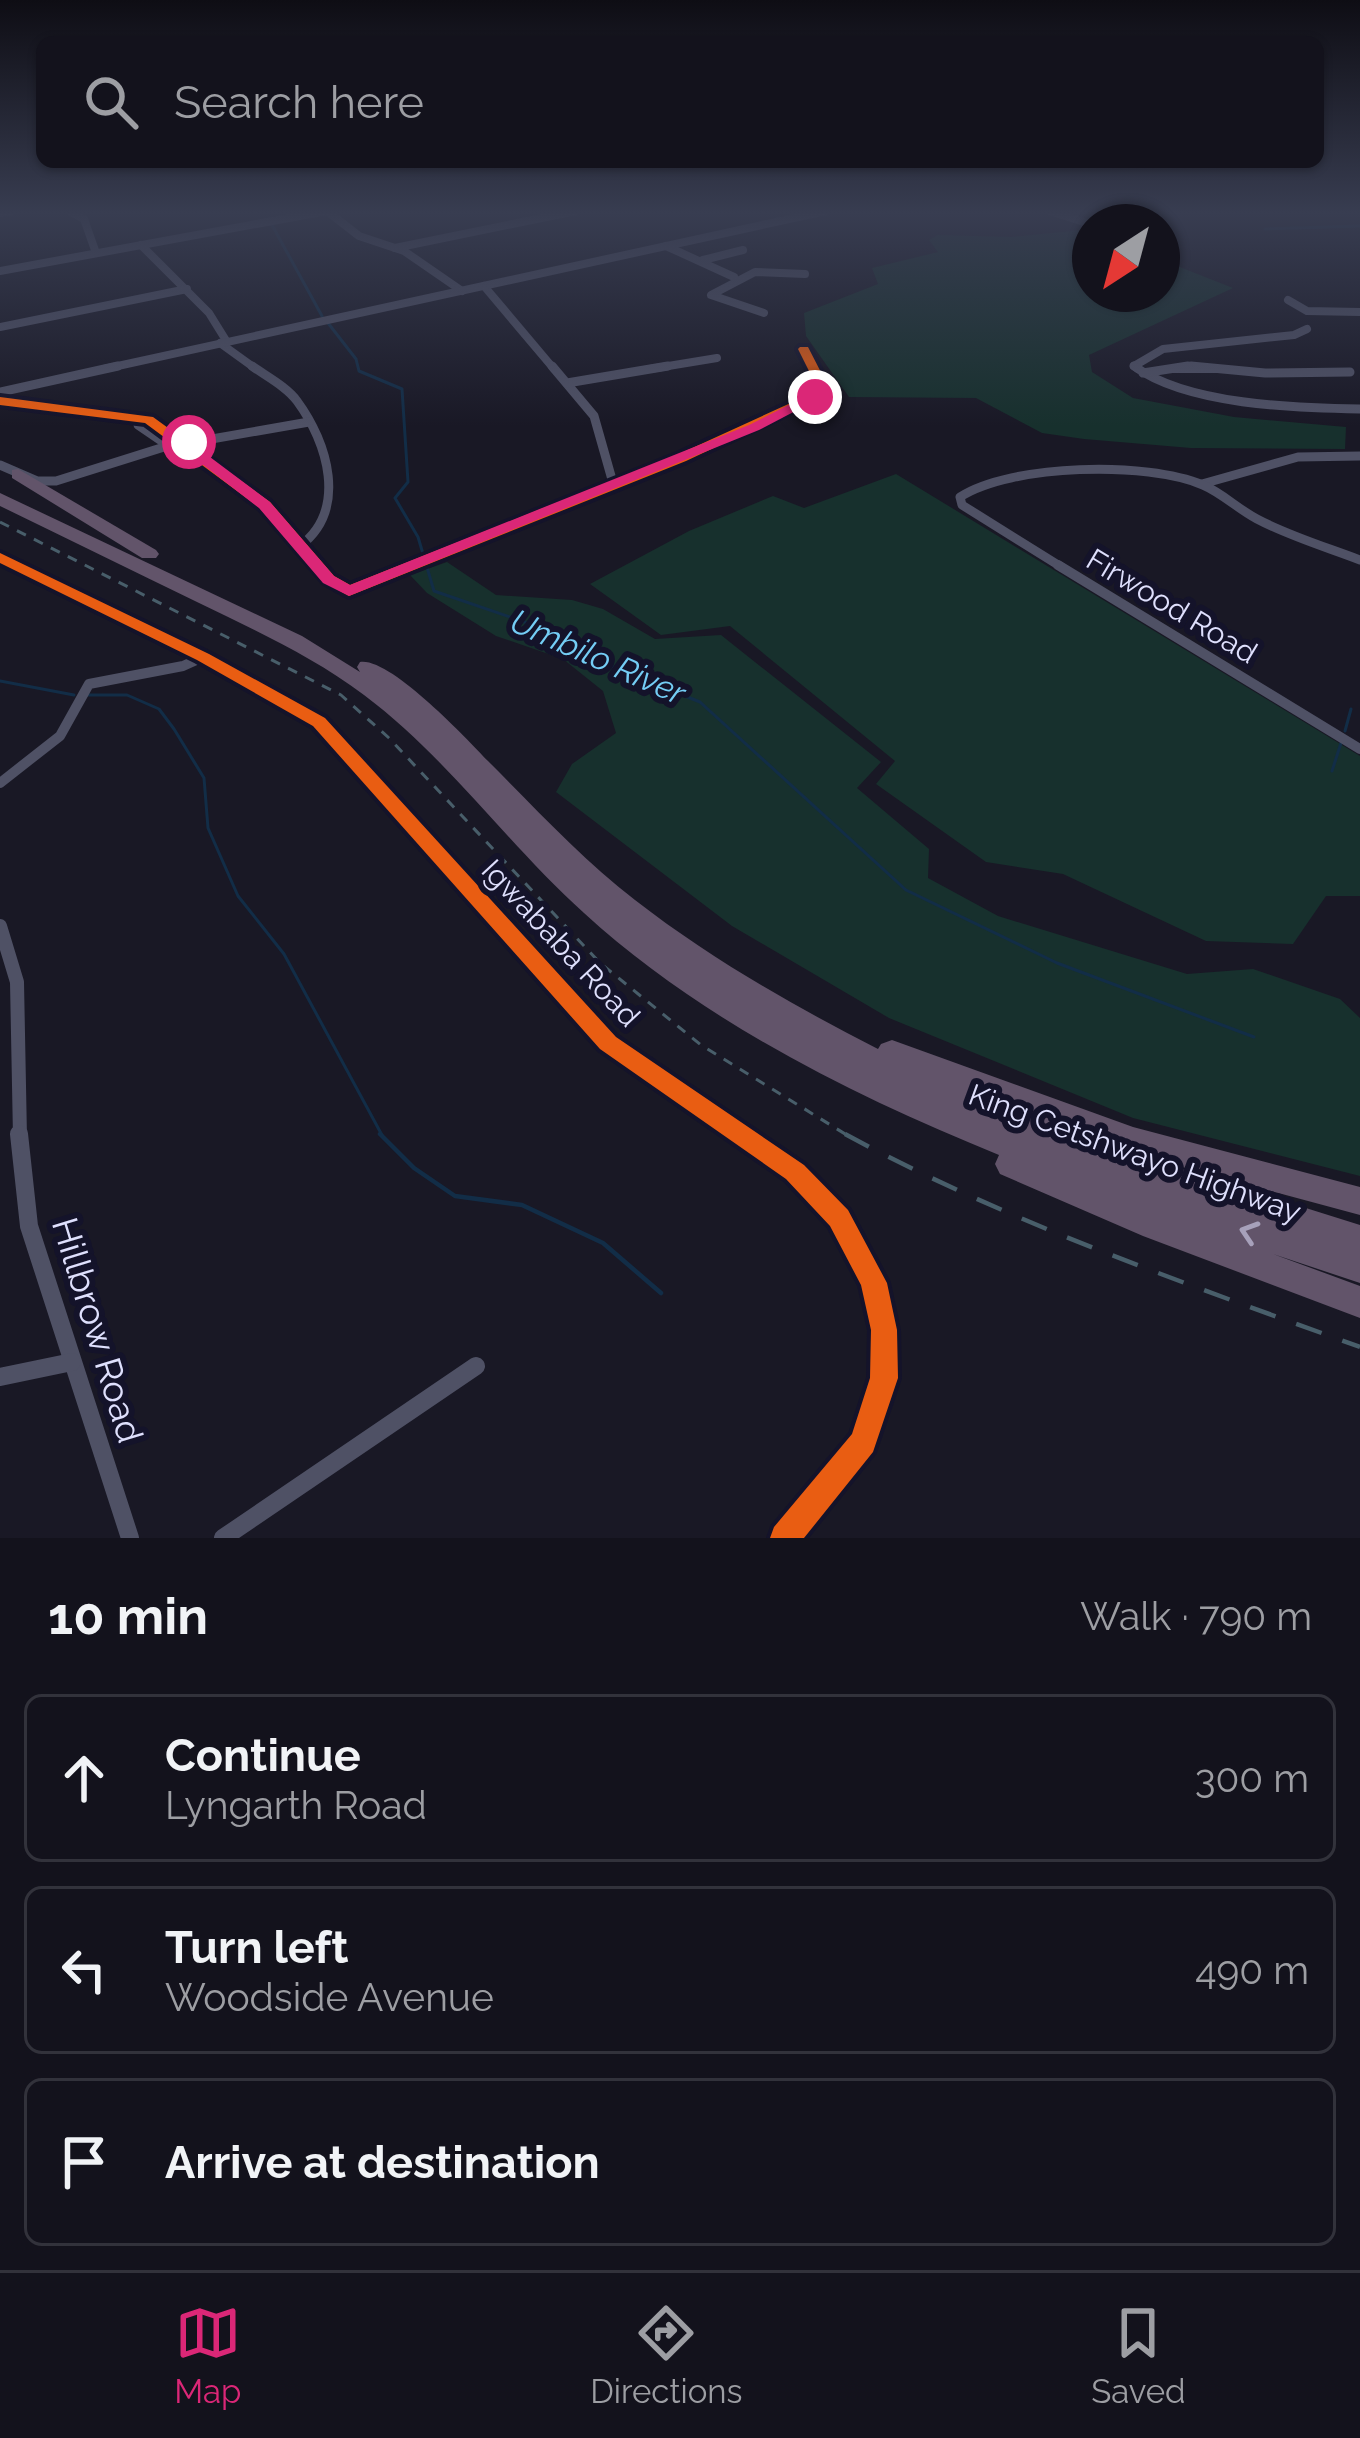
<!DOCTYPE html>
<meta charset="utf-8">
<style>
body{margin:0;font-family:Raleway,sans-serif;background:#202029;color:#f1f3f6}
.compass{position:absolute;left:1072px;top:204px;width:108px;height:108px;border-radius:50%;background:#13121c;box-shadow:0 3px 9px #0004;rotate:216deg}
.stop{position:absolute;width:36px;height:36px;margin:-27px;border:9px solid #db2777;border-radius:50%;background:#fff}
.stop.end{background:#db2777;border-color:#fff;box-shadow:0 3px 12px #0008}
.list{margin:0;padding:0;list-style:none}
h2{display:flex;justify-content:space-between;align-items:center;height:156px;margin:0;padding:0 48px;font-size:51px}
h2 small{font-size:39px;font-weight:400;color:#9d9ea3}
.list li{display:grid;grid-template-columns:78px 1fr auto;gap:36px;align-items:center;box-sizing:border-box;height:168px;margin:0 24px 24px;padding:0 24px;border:3px solid #32323b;border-radius:18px}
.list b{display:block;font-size:45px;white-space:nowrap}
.list p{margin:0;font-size:39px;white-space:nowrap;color:#9d9ea3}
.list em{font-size:39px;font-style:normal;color:#9d9ea3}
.icon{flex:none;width:66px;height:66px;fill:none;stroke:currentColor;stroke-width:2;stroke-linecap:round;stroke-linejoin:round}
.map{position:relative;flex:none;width:1360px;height:1538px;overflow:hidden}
.search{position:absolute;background:#13121c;box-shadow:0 3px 9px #0004;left:36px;right:36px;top:36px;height:132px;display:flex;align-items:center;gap:30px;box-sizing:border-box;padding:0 42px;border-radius:18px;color:#9d9ea3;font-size:45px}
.sheet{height:732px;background:#13121c}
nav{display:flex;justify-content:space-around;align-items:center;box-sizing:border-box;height:168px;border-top:3px solid #32323b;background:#13121c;font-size:33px;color:#9d9ea3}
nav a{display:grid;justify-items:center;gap:6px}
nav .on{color:#db2777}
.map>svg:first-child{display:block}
</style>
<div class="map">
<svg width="1360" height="1538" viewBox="0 0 1360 1538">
<rect width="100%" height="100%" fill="#191825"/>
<g fill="#17302d">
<polygon points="1082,230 1090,233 1090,294 1162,294 1162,260 1233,288 1089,355 1092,372 1133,398 1234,417 1346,427 1345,449 1191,448 1084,439 1042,433 976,398 849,397 806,336 804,313 878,284 872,268 938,252 929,240 938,235 1012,237"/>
<polygon points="896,474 1360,756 1360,896 1326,896 1293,944 1206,941 1063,874 986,862 876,784 895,761 730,626 661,635 590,584 689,531 773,496 804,508"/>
<polygon points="447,562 496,595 572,600 603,609 655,639 721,635 881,762 857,788 929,849 928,878 998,916 1187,974 1253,969 1340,999 1360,1018 1360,1176 1133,1118 889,1018 732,926 556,792 572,764 616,733 603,691 563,659 496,636 427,593 410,575"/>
</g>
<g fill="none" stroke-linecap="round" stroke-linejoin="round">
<g stroke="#122d47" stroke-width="3">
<polyline points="272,225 322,316"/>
<polyline points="1265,229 1360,226"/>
<polyline points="328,323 356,359 359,371 402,389 408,482 395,498 418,537 434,591 548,630 615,668 700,702 906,890 1057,963 1254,1037"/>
<polyline points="0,681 74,695"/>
<polyline points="88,695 127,695 159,709 174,729 204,778 208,828 238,896 284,954 383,1137"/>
<polyline points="1345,731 1351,709"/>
<polyline points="1332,771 1341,743"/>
</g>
<polyline stroke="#122d47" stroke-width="4.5" points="380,1134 414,1168 455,1196 522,1205 603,1243 661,1293"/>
<g stroke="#4f5165" stroke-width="8">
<polyline points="69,211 84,219 96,253"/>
<polyline points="327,211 359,236 404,251 462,291"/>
<polyline points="1050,211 1090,224"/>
<polyline points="0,213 12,211"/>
<polyline points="141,245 209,313 227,342"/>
<polyline points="666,246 734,277"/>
<polyline points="395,248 576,211"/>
<polyline points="703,260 743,250"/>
<polyline points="0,271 327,211"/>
<polyline points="484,286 554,369"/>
<polyline points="1288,300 1307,311 1360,312"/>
<polyline points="764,313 711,295 755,272 805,274"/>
<polyline points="0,327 187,289"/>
<polyline points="220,343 256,369"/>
<polyline points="804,349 814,369"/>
<polyline points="104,369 826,211"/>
<polyline points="650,369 717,358"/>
<polyline points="1138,369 1134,366 1163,349 1294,335 1307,329"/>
<polyline points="1168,369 1224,369"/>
</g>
<g stroke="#4f5165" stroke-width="9">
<path d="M252,366C266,376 287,387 297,401C328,443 348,510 300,546"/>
<polyline points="552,366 594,416 613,483"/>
<path d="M1134,366C1187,405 1295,408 1360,409"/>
<polyline points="1191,366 1265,373 1350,372"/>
<polyline points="1143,373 1188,366"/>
<polyline points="567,383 668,366"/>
<polyline points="0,392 118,366"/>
<polyline points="0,401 149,420 265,505 319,568"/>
<polyline points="138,425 160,440"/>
<polyline points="183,444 309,422"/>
<polyline points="0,465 37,481 56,481 180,442"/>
<polyline points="1202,484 1298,457 1360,456"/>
<polyline points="0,557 22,568"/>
<polyline points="406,568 681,458 799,403 822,386 812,366"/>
<path d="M1063,568L962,505L960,497C1011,464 1147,461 1203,485C1222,493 1238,509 1257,519C1289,536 1326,547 1360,560"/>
</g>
<g stroke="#4f5165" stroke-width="10">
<polyline points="16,565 203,657 319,722 407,819"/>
<polyline points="317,565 349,591 414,565"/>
<polyline points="1058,565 1360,749"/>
<polyline points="0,783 60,736 89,684 183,666 203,657"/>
</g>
<g stroke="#4f5165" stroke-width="14">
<polyline points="404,816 608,1043 745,1137"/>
<polyline points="0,926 17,982 20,1137"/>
</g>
<g stroke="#4f5165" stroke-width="18">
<polyline points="19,1134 29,1226 130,1538"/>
<path d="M740,1134C775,1159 813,1183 839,1218C884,1279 904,1376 861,1444C840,1478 810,1508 785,1538"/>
<polyline points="0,1377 72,1362"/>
<polyline points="223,1538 476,1366"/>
</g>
<g fill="#62546a" fill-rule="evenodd">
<polygon points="18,469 156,550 159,554 156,558 142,558 12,478 12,470"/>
<path d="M0,493L302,636L360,672L357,667L360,662C390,657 466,738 488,761C536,809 582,859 635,900C711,959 794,1006 878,1049L881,1044L892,1040L1133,1127L1360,1187V1215L1141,1156L1360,1225V1283L1273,1254L1360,1286V1318L1143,1236L1000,1174L995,1164L999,1155C853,1096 701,1020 584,913C507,844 447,757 364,695C312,656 254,630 197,602C131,570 66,538 0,506Z"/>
</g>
<polyline stroke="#485e6a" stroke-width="3" stroke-dasharray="10 9" stroke-linecap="butt" points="0,522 341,695 389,738 600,963 701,1045 850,1137"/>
<path stroke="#485e6a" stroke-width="4.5" stroke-dasharray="27 22" stroke-linecap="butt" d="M845,1134C1009,1223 1185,1283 1360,1347"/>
<defs>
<g id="cycleway">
<polygon points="800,347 808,347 828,386 803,406 686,461 349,596 324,582 260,508 145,423 0,405 0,397 153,417 270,502 334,576 350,585 677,455 795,401 816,385 798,349"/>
<polygon points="0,553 209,654 325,718 616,1037 804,1165 848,1210 887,1283 897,1330 898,1378 873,1452 804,1538 770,1538 774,1527 852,1434 870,1378 871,1330 861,1285 830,1226 786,1179 600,1049 313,726 197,660 0,563"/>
</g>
</defs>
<use href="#cycleway" stroke="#14132a" stroke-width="8"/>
<use href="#cycleway" fill="#e95d12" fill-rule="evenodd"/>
</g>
<defs><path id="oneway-chevron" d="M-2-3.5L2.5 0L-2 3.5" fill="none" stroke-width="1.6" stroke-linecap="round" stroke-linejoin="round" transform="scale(3)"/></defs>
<use stroke="#a7a1bb" href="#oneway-chevron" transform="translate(1249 1232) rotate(-162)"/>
<linearGradient id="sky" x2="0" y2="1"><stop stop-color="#0e0d14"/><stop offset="0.5" stop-color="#383d51"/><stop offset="1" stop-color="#383d51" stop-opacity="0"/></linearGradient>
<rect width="1360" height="426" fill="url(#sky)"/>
<polygon fill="#db2777" points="810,394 822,397 759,430 349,596 323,583 259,508 176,444 194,439 194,445 270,502 334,576 350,585 749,425"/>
<g text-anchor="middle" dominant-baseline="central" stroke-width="12" stroke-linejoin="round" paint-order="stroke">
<g font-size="30" fill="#dfe0fd" stroke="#14132a">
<text transform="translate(1172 606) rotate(31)">Firwood Road</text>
<text transform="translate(561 943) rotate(47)">Igwababa Road</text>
<text transform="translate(1135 1153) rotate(20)">King Cetshwayo Highway</text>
</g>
<g font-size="33" font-style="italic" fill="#74cdf5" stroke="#14132a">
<text transform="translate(598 657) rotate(24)">Umbilo River</text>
</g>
<g font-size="36" fill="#dfe0fd" stroke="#14132a">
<text transform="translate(98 1330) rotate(73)">Hillbrow Road</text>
</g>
</g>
</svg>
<svg class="compass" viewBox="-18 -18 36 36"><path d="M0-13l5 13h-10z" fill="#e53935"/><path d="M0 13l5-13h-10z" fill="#9d9ea3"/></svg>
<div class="stop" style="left:189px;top:442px"></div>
<div class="stop end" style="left:815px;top:397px"></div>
<div class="search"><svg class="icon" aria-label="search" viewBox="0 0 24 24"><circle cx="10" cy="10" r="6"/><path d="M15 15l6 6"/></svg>Search here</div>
</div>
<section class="sheet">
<h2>10 min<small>Walk · 790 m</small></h2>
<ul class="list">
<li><svg class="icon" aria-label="ahead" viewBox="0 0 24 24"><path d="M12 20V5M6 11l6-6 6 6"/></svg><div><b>Continue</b><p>Lyngarth Road</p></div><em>300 m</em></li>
<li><svg class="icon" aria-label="left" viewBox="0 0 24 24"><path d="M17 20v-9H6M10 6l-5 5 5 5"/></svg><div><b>Turn left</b><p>Woodside Avenue</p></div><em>490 m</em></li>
<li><svg class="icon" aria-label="arrive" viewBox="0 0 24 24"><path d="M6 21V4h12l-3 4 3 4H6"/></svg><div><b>Arrive at destination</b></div></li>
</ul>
</section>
<nav>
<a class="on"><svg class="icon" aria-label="map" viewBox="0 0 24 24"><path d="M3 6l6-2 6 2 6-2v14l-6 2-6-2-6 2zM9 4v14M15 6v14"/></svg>Map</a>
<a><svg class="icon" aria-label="directions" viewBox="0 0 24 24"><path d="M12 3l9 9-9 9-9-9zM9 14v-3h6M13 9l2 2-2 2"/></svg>Directions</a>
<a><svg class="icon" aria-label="saved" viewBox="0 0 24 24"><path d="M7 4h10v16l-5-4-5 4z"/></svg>Saved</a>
</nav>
